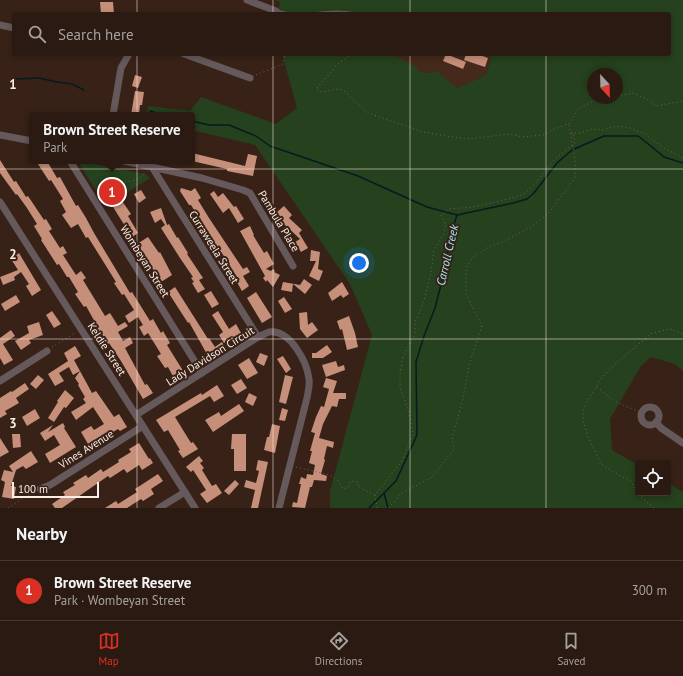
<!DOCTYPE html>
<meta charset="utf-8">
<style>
body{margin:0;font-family:"PT Sans",sans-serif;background:#32231a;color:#f1f3f6}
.controls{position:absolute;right:12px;bottom:12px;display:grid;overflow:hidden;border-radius:4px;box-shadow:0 2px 6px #0003}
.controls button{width:36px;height:36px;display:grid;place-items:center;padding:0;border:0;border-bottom:1px solid #463831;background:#2a1a11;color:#f1f3f6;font:20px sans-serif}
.compass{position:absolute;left:587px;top:68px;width:36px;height:36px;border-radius:50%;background:#2a1a11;box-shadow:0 2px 6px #0003;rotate:158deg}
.scale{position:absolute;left:12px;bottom:10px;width:87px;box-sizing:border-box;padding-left:4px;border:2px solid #fcede5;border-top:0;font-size:11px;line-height:14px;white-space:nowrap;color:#fcede5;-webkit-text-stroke:3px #382217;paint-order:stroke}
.you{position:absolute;left:359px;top:263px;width:14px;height:14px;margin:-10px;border:3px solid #fff;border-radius:50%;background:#1a73e8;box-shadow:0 0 0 6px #1a73e833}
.badge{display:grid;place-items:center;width:26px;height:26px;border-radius:50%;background:#d93025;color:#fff;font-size:13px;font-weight:700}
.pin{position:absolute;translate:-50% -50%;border:2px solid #fff;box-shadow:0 1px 4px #0006}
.popup{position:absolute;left:29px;top:112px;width:166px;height:52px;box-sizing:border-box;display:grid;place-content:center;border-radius:4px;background:#2a1a11;filter:drop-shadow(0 1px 3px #0005);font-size:13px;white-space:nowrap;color:#a5a19f}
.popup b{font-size:15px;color:#f1f3f6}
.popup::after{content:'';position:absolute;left:50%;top:100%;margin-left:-8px;border:8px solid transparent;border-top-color:#2a1a11}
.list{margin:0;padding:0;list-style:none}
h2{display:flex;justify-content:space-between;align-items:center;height:52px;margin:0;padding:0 16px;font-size:17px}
h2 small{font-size:13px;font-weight:400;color:#a5a19f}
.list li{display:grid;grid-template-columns:26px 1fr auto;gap:12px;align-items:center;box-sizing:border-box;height:60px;padding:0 16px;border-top:1px solid #463831}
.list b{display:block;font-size:15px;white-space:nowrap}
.list p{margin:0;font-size:13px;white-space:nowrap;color:#a5a19f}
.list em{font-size:13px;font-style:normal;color:#a5a19f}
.icon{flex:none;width:22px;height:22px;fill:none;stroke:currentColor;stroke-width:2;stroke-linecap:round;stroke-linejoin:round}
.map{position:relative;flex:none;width:683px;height:508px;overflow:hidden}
.search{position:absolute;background:#2a1a11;box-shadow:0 2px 6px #0003;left:12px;right:12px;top:12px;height:44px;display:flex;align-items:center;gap:10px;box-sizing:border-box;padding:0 14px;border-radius:4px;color:#a5a19f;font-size:15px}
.sheet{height:112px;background:#2a1a11}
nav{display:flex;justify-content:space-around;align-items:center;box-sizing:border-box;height:56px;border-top:1px solid #463831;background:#2a1a11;font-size:11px;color:#a5a19f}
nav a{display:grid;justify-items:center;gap:2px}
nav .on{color:#d93025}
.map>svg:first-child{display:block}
</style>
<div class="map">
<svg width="683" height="508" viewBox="0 0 683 508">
<rect width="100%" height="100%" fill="#382217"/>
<polygon fill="#45291a" points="391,54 481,54 491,58 486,75 457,88 432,73 420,72"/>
<g fill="#25411d" fill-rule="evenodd">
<path d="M275,0H683V371L675,364L651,357L641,366L610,419L612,450L638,465V493H668V483L683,492V508H330V491L372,335L350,284L255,145L192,130V115H147L148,106L190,111L201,97L276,124L297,108L282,54H391L415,66L420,72L432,73L436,70L457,88L486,75L491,58L481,54H669V14H278L280,2ZM593,74H617V98H593Z"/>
<polygon points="79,161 145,174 150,178 106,206 78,162"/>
</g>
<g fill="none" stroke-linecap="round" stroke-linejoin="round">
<g stroke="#051c1f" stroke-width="1.5">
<polyline points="16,79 39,78 57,82 72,84 84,90"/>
<polyline points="150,111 164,115"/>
<polyline points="192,121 209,125 229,125 256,136 270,146 358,176 427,207 457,215"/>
<polyline points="384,493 388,508"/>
<polyline points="369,508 396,481 417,435 416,362 424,336 435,308 445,269 450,237 457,215 513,203 527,199 534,193 557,163 572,150 604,136 638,136 652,147 664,157 683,163"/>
</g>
</g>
<g fill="#c68f7a">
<polygon points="100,2 113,2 114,14 101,14"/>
<polygon points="446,54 466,62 463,69 443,61"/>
<polygon points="466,54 477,54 488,58 485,67 464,60"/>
<polygon points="135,75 142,77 138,88 132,86"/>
<polygon points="135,91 144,92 142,105 140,105 139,115 131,115"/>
<polygon points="192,153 245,166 248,154 257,156 253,176 227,171 227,169 192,161"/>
<polygon points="0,160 14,182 16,181 26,197 28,196 44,220 46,219 52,229 49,231 60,248 63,246 67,253 63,255 76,275 81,271 86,278 83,280 105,316 110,313 118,326 125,322 128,326 118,332 123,341 130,337 133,343 125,348 145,385 147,384 153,393 143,399 121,361 109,343 108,344 102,334 101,335 94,323 95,322 86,306 84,307 75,294 78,292 69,277 67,277 59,264 57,265 41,240 42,239 34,226 37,224 27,208 17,194 16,195 0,173"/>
<polygon points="36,161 47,161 57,178 60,177 76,206 78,205 86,218 94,233 130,293 132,292 150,321 153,319 161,333 163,331 170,343 167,345 185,374 175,380 168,367 165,368 157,356 161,354 148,333 144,336 139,327 143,325 138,317 129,323 125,316 134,310 124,294 122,295 114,283 116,282 88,237 86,238 78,224 71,228 62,215 66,212 60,201 63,199 51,180 49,181"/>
<polygon points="181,188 191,191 195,188 201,198 198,200 209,218 243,269 247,267 250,272 243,276 249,286 242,291 235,279 237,277 222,253 219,254 213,245 215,243 191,205 189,205 180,191"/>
<polygon points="141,190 146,198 139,203 134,194"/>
<polygon points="214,191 218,197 223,193 234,207 236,206 244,219 238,223 229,208 223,213 210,194"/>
<polygon points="122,201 131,214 128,216 138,233 132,237 113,207"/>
<polygon points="272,204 277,212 284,206 292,215 289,218 302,230 299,233 308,248 301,252 295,242 300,239 283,223 281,226 272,217 267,207"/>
<polygon points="161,208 167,225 169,224 177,238 178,237 188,253 187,254 203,278 199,280 205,289 198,293 192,283 194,282 191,278 193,277 180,258 161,228 165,225 161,219 155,223 150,212"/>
<polygon points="250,226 254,235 253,235 264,253 267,251 274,264 266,269 271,271 273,269 275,271 274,272 280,275 273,287 267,280 266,282 263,278 265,276 240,231"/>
<polygon points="148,237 159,253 160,252 172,275 161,282 137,244"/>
<polygon points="311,250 320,252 318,269 323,271 319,281 309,276 316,261 310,261"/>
<polygon points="19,253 41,290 32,296 26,286 29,284 21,272 14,277 15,280 3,285 0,277 18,270 11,259"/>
<polygon points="304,279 312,285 305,294 293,284 292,292 281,290 283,282 300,285"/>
<polygon points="342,282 349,294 343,298 341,295 332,301 328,293"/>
<polygon points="175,287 208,339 209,338 215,347 222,342 225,348 221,351 219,349 208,356 189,322 188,323 168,292"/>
<polygon points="211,291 219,304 212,308 204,295"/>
<polygon points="256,292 272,317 262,323 247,298"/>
<polygon points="16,295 20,302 5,311 1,304"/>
<polygon points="284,297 292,309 285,313 278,301"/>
<polygon points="52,311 61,324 54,328 46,315"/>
<polygon points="218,311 229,329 236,324 241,333 224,343 219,335 223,332 212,315"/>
<polygon points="307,312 308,325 312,322 318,330 307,338 300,329 299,313"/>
<polygon points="349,316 355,333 358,347 347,350 342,329 340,330 337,321"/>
<polygon points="39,322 43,335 29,340 31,343 21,350 15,341 29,333 27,326"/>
<polygon points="11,330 15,336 3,344 13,360 4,365 0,358 0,338"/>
<polygon points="327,345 332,352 323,358 312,358 312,353 316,353"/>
<polygon points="75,346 81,356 74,360 80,371 73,375 69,367 59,373 64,381 55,386 48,374 68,361 64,353"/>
<polygon points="260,353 268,356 264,366 256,362"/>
<polygon points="283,356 291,369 286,373 277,359"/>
<polygon points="249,358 258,373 247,379 238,365"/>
<polygon points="336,361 338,367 344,365 345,370 326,377 322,365"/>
<polygon points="80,371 92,393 96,391 114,417 119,414 127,427 120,431 118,429 105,437 103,435 88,444 81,432 91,426 94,430 104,424 93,407 76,420 71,412 86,403 83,399 85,397 78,385 79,384 75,378"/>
<polygon points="38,375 44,380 36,389 30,384"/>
<polygon points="285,375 293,377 286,404 279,402"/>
<polygon points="326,378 337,381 333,393 346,393 346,399 339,399 337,407 332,406 323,424 319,438 334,442 333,448 327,446 324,459 325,460 321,474 327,476 326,481 314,480 312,487 310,487 305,508 292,507 293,502 297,503 301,484 299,484 301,477 306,479 307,474 313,475 315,465 309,463 312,451 310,451 315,433 311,432 316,417 321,406 324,407 329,389 323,387"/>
<polygon points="241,379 247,388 237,394 231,385"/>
<polygon points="25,383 29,389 16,398 19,403 5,411 7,414 0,418 0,398 11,391 12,392"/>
<polygon points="217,385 224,396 214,402 210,396 175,417 191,443 193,442 198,449 183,458 178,451 180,450 168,430 164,432 156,420 201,393 202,395"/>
<polygon points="65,390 74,398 66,408 64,407 54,422 48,418 58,402 57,401"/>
<polygon points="249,393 257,397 253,406 245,402"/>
<polygon points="239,404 244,411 213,432 205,420 219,412 221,416"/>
<polygon points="282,408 288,410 285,421 279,420"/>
<polygon points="35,409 40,418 27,426 22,417"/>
<polygon points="63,423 65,427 64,428 76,447 50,463 45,454 60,445 54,435 45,441 40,433 53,425 48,432"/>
<polygon points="272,424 280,426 275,453 264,450 267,437 269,437"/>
<polygon points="12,434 20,434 21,447 13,448"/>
<polygon points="232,434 246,434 246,471 234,471 234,449 231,449"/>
<polygon points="0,438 9,452 0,457"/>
<polygon points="139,443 149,459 150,458 153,463 142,470 139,465 127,473 124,469 110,478 108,476 62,508 55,508 52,504 65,495 63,492 75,485 73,483 86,475 88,478 101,469 103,472 119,462 118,460 131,452 129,449"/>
<polygon points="31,451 38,462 26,469 23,466 16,470 11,486 16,487 14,499 2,497 5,482 1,480 4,470 13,472 9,466"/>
<polygon points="199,456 203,461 200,463 204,468 202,470 212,486 216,484 222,493 207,503 200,494 206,490 193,470 191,472 186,467"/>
<polygon points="258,460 268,462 258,508 251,508 255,490 244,487 246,480 256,483 259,471 256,470"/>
<polygon points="158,474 163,481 151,489 154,494 143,501 141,499 127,508 105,508 116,501 118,504 137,492 135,489"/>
<polygon points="235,480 239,484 229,495 224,491"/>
</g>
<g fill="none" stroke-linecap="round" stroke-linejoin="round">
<g stroke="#746056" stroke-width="1" stroke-dasharray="1 3" stroke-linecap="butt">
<polyline points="352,54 339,63 316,89 321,92 339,89 344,91 368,113 423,132 446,136 469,139 509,134 523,137 543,135 552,130 568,124"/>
<polyline points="256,75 283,64 285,54"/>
<polyline points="617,96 633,93 647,99 656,106 683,101"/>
<polyline points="569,124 578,109 598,99 606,98"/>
<polyline points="571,133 580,133 592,129 602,130 617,126 630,128 645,134 662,147 683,158"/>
<path d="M125,182C133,181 141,179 145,172"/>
<polyline points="52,347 75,333"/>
<polyline points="597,387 614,401 642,413"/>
<polyline points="296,467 330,475 337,480 343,489 348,487 351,481 358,482 358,487 375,495 402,461 413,434 409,412 400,387 400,373 403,356 415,334 415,322 420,311 425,297 431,272 434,250 444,233 446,225 441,215 449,209 472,207 501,201 524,194 535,184 555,159 575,143 573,133"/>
<polyline points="375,495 377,508"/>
<polyline points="8,508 35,491"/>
<polyline points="389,508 401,493 412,488 432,477 454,449 452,438 463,399 469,365 482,326 466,294 466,268 472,258 485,249 510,238 531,227 548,214 575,178 575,158 569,124"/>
<polyline points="654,508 638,494 630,480 620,476 601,464 588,437 583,420 583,413 586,403 602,377 621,359 652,333 671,329 683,334"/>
</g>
<g stroke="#66595c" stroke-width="3.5">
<polyline points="276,11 288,14"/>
<path d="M314,14C328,12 341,11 355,14"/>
</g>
<g stroke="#66595c" stroke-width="7">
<polyline points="247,0 276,11"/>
<polyline points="0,25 14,28"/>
<polyline points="184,54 250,78"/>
<polyline points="113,115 121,68 129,54"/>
<polyline points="0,135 32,141"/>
<polyline points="70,161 202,373"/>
<polyline points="124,161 202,178 243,190 250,193 293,266"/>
<polyline points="152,167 258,337"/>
<polyline points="0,202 195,508"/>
<polyline points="0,381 47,351"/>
<circle cx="650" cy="416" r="9"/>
<path d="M136,415L258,337C261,336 266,333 269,332C290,329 307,362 309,379C310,385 308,392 307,398L279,508"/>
<polyline points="656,422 661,428 683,443"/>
<polyline points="40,489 50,485 143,426"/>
<polyline points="159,508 185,492"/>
</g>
</g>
<path fill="none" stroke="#fcede5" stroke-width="1" stroke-opacity="0.55" d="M137,0V14M273,0V14M410,0V14M546,0V14M137,54V508M273,54V508M410,54V508M546,54V508M0,169H683M0,339H683"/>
<g text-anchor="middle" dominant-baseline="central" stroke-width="4" stroke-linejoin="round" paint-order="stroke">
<g font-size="11" fill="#fcede5" stroke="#382217">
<text transform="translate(279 221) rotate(59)">Pambula Place</text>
<text transform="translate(214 247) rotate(58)">Curraweela Street</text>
<text transform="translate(145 261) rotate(58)">Wombeyan Street</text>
<text transform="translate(107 349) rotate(57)">Keldie Street</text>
<text transform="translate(210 356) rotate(-32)">Lady Davidson Circuit</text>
<text transform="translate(86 449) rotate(-32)">Vines Avenue</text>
</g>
<g font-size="12" font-style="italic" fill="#9df3fc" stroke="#382217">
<text transform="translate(447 255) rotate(-77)">Carroll Creek</text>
</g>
</g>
<g font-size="13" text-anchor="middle" font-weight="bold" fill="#fcede5" stroke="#382217" stroke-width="4" stroke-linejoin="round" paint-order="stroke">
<text x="13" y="89">1</text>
<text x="13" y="259">2</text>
<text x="13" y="428">3</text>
</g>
</svg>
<div class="controls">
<button><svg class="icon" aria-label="locate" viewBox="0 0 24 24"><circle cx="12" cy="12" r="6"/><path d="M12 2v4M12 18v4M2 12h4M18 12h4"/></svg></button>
</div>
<svg class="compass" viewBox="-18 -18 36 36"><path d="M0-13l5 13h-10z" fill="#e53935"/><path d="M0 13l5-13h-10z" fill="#a5a19f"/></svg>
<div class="scale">100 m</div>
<div class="you"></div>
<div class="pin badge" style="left:112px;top:192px">1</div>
<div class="popup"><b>Brown Street Reserve</b>Park</div>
<div class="search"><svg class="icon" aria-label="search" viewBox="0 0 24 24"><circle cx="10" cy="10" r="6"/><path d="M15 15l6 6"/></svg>Search here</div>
</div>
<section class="sheet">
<h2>Nearby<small></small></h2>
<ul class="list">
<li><span class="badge">1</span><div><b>Brown Street Reserve</b><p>Park · Wombeyan Street</p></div><em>300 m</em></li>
</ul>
</section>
<nav>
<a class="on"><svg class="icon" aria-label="map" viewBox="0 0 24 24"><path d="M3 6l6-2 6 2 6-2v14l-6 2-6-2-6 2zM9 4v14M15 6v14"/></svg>Map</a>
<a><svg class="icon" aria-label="directions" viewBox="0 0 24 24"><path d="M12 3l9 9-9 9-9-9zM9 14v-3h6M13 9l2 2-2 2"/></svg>Directions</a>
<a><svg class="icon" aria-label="saved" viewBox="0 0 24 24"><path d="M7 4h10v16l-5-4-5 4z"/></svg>Saved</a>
</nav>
